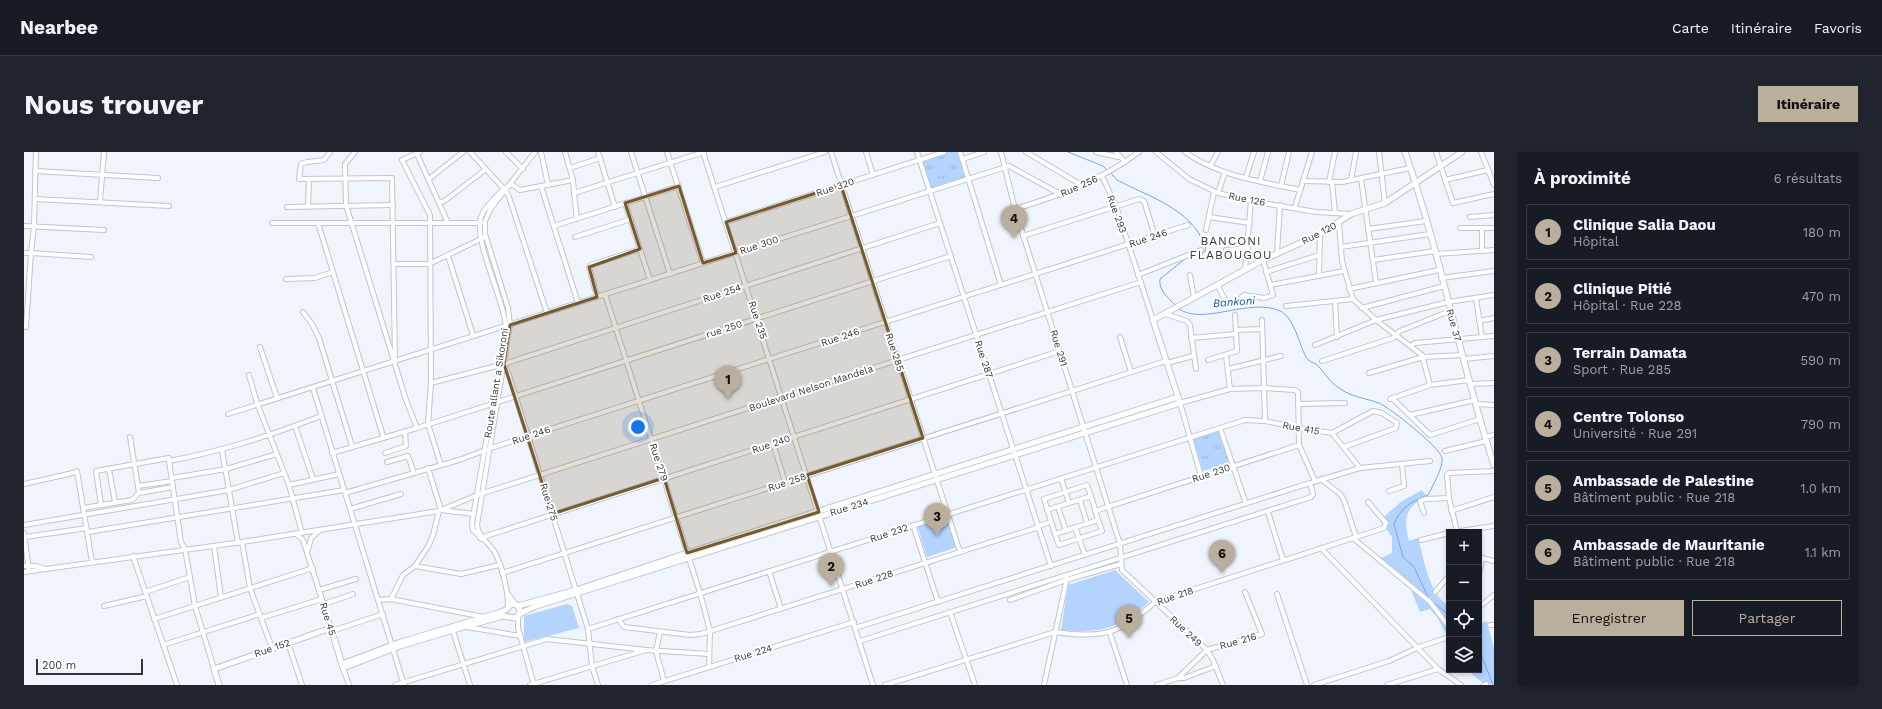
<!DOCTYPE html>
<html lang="fr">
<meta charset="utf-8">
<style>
body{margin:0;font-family:"Work Sans",sans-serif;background:#20242c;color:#f1f3f6}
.controls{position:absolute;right:12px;bottom:12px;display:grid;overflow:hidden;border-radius:0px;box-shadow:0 2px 6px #0003}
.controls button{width:36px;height:36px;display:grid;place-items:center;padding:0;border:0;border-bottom:1px solid #363941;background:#171b24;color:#f1f3f6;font:20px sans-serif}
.scale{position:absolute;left:12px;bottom:10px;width:107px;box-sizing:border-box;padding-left:4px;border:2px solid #33363a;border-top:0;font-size:11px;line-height:14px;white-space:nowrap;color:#33363a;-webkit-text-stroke:3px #fff;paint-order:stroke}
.you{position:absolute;left:614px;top:275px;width:14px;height:14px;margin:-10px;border:3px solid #fff;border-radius:50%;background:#1a73e8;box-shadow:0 0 0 6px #1a73e833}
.badge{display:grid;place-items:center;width:26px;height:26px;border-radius:50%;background:#baae9c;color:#111;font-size:13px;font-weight:700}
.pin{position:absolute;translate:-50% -33px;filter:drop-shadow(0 1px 2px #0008)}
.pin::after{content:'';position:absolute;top:21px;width:14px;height:12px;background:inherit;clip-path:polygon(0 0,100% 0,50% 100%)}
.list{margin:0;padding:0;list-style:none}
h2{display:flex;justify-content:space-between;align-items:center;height:52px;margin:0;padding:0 16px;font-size:17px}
h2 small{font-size:13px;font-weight:400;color:#9ea1a6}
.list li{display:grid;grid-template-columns:26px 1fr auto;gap:12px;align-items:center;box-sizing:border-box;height:56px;margin:0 8px 8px;padding:0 8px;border:1px solid #363941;border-radius:0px}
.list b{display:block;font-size:15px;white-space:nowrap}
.list p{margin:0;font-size:13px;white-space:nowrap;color:#9ea1a6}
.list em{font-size:13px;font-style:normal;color:#9ea1a6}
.actions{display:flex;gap:8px;padding:12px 16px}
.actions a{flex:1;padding:9px 0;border:1px solid #baae9c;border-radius:0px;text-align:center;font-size:14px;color:#baae9c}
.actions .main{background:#baae9c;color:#111}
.icon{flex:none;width:22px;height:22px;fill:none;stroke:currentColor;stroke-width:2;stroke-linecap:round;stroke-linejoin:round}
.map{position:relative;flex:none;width:1470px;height:533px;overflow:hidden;border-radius:0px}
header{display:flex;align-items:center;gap:24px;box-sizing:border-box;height:56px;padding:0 20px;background:#171b24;border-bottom:1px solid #363941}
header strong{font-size:19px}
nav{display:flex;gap:22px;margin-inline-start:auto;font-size:14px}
.intro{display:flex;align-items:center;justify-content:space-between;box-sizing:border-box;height:96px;padding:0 24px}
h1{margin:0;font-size:28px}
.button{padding:10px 18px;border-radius:0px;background:#baae9c;color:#111;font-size:14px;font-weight:700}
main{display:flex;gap:24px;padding:0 24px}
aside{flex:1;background:#171b24;border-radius:0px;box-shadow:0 2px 6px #0003}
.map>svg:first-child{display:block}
</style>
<header>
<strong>Nearbee</strong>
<nav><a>Carte</a><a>Itinéraire</a><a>Favoris</a></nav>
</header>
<div class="intro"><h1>Nous trouver</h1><a class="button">Itinéraire</a></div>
<main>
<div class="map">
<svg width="1470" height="533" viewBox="0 0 1470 533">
<defs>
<pattern id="park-tufts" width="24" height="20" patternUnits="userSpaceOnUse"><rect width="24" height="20" fill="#b4d4ff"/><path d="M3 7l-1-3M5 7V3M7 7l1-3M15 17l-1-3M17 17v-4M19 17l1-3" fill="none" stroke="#9bb7db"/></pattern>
</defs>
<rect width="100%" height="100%" fill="#f0f5fd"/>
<g fill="#b4d4ff">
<path d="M1398,338L1403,345C1381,354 1379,367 1385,389L1394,386C1401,411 1404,439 1425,455V487L1413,465L1406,457L1396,460L1387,438L1390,436L1357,406L1368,401V385L1356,368L1378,349Z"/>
<polygon points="924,364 933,395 903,405 893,373"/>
<path d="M1091,418L1125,450C1097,476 1075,482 1037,478L1044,433Z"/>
<polygon points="543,452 548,454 555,476 500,490 500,464"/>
<polygon points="1463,469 1470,497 1470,533 1459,531 1443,518 1455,518 1455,472"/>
</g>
<g fill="url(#park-tufts)">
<polygon points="920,0 936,0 944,26 906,39 896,8"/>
<polygon points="1195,279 1205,311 1179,319 1169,287"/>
</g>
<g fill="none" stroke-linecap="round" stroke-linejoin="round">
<g stroke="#71a6ee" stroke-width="1">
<polyline points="1044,0 1079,14 1084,19"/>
<path d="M1087,21L1093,28C1125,45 1166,56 1181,93C1185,103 1172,104 1164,105"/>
<path d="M1151,153C1144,146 1134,137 1136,127L1162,106"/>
<path d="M1155,157C1180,174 1226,145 1256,159C1270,165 1275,192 1282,205C1284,209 1288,210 1292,212C1300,219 1305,230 1315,236C1327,245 1341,246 1355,251C1366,256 1416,295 1418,306C1420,314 1408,335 1404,343C1389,348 1376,356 1370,372L1379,405L1390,415L1405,447"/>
<polyline points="1409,450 1425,463"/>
<polyline points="1455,497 1469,533"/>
</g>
<defs>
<g id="minor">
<polyline points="306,0 300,8 283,10 277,12 275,27 368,26 371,208"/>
<polyline points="331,0 321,12 322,53 382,248 393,276"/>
<polyline points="396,0 378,8 406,63 407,231 404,272 417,313"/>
<polyline points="446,0 482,39 485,45 523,161"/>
<polyline points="482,0 499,17"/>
<polyline points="517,0 524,33"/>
<polyline points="541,0 549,28 550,41"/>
<polyline points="574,0 591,55"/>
<polyline points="607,0 646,122"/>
<polyline points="643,0 679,111"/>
<polyline points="679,0 849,533"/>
<polyline points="807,0 936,400"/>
<polyline points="842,0 849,23"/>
<polyline points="893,0 1027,414"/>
<polyline points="936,0 977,133"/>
<polyline points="977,0 991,57 1096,392 1098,418 1183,498 1189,508 1199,533"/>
<polyline points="1002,0 1059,34"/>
<polyline points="1072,0 1094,5"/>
<polyline points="1092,0 1101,10"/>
<polyline points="1132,0 1165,27 1194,41 1227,49 1292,60 1327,62"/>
<path d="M1161,0C1194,24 1238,30 1276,38"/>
<polyline points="1355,0 1361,51"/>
<polyline points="1412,0 1429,51 1470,42"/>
<polyline points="1457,0 1470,33"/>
<polyline points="393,2 424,71"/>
<polyline points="939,7 960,0"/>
<polyline points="1186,14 1194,0"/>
<polyline points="546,16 576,6"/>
<polyline points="11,19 134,26"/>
<polyline points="1078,24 1092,54 1129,168"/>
<polyline points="1222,25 1230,0"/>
<polyline points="405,27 439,0"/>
<polyline points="1337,27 1352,130"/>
<polyline points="1327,28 1332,0"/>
<polyline points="1421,28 1464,18"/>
<polyline points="1236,29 1244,0"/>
<polyline points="1280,29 1318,30 1386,16"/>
<polyline points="1305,30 1311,0"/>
<polyline points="1308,30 1311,61"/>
<polyline points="487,32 496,38 549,28"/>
<polyline points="517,34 554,151"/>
<polyline points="1257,34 1265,0"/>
<polyline points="691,35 801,0"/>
<polyline points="1194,41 1201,20"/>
<polyline points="11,47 145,54"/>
<polyline points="76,50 80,0"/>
<polyline points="415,51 422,48 462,17"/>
<polyline points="601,51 626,128"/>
<polyline points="284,54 285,27"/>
<polyline points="263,55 369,53"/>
<polyline points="1271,55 1288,0"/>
<path d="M991,57C1037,43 1076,29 1115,0"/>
<polyline points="1185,65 1226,71"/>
<polyline points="1446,65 1470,63"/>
<polyline points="553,67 550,41 680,0"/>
<polyline points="702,70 920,0"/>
<polyline points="248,71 457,71"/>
<polyline points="294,71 359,284"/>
<polyline points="1315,71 1318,109 1329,147 1352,168 1398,203 1406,233"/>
<polyline points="0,74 80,78"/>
<polyline points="530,74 655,34"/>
<polyline points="1436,76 1470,76"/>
<polyline points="1458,76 1458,99"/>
<polyline points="1344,77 1402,69"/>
<polyline points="1182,78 1190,40"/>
<polyline points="999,84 1115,47 1120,49 1131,84"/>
<polyline points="551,85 607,67"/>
<polyline points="1317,95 1406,82"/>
<polyline points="1202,98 1224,96"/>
<polyline points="0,101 7,101 10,74 12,0"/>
<polyline points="1253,101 1256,53"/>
<polyline points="1412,102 1470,98"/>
<polyline points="424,104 449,183"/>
<polyline points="1349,108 1411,99"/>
<polyline points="370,112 405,112 459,86"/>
<polyline points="1221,118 1227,49"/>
<polyline points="1242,120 1295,103"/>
<polyline points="1114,123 1177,98"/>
<polyline points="1166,123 1170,146"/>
<polyline points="1295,124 1296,82"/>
<polyline points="1417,126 1470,119"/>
<polyline points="262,127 291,126 309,120"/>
<polyline points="1246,133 1320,119"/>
<polyline points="1194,134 1203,152"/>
<polyline points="1325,137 1415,118"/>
<polyline points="581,142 676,441 686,479 685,515"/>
<polyline points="573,145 565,115 567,113 616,97"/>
<polyline points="1452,146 1458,185"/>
<polyline points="1216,147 1220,143 1240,146 1249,143 1239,108"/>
<polyline points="1311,149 1313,185"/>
<polyline points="1262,154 1329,147"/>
<polyline points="1338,156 1420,134"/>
<polyline points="279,160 288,172 295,186 328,294"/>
<polyline points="1141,162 1163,169 1166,173 1172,217"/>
<polyline points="1238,168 1241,269"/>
<polyline points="1455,169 1470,166"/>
<polyline points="2,175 7,101 67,105"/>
<polyline points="1212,178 1238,177"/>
<polyline points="1096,185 1107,220"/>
<polyline points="1167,186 1212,182"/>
<polyline points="1291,193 1352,168 1424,150 1470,143"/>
<polyline points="1387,194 1391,191 1470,184"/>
<polyline points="236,195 253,246"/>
<polyline points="1202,203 1206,237"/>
<polyline points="1440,207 1470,204"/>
<polyline points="1184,208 1213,199 1211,163"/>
<polyline points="1298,209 1369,186 1376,179 1426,159"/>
<polyline points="1143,211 1169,204"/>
<polyline points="480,212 485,223 564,477 568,514 574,533"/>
<polyline points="1204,217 1257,204"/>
<polyline points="1345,221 1399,205 1439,203"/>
<polyline points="225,223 233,251 265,333 278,381"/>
<polyline points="407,231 480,212 916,71"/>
<polyline points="1446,232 1470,231"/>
<polyline points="289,236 380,533"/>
<polyline points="1368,246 1406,283 1456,267"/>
<polyline points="1366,247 1406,233 1445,228"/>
<polyline points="1274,252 1321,251"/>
<polyline points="1452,252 1470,253"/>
<polyline points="204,262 985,14 1038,43"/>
<polyline points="1386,263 1451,248"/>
<polyline points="271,274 289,327"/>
<polyline points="1196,276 1222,352"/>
<polyline points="1308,281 1349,259 1358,261 1373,271 1372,276 1320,295"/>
<polyline points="106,285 115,341"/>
<polyline points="1461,285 1470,283"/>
<polyline points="749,291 761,330"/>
<polyline points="198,298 214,391"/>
<polyline points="1421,299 1462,289"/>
<polyline points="308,301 393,276 927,104"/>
<polyline points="361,301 382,294 381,279"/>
<polyline points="145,309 157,390 161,397 171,454 190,517"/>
<polyline points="363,310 384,304 390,321"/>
<polyline points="404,316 417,358 450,362"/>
<polyline points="85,317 91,350"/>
<polyline points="53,319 68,410"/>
<polyline points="1177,324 1156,251 1206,237 1240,236 1271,238 1274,240 1275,293 1291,329"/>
<polyline points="148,326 202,317 253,302"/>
<polyline points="1037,326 1045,351"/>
<polyline points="1297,327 1316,342 1320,348 1332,385"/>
<polyline points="1289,330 1336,316 1406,309"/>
<polyline points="0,332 53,320"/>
<polyline points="265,333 315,322"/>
<polyline points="114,334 148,329"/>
<polyline points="1365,339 1380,334 1378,312"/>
<polyline points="321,341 435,308 467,296 1164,73"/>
<polyline points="1056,348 1063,371"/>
<path d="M77,353L72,319L145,306V309C199,299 245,284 297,264"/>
<polyline points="1034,355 1042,379"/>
<polyline points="59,356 108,348 115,341 149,335"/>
<polyline points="326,357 377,342"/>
<polyline points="1023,358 1067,344 1074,368 1031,382 1020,347 1063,333 1067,344"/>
<polyline points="1071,359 1275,293"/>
<polyline points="1427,359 1470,345"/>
<polyline points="1244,360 1259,408"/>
<polyline points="1400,361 1396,349 1402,347 1425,346"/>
<polyline points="0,373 205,338 260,321"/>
<polyline points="889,373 914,450"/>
<polyline points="1014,374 1027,370"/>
<polyline points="1051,375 1061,403"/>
<polyline points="1433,379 1425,346 1423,323 1425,321 1470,319"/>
<polyline points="64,380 320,338"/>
<polyline points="1430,380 1470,374"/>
<polyline points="0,381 5,419"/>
<polyline points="272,382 279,388 307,476"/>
<polyline points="1031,382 1035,393 1078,379 1074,368"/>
<polyline points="1,385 63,376"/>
<polyline points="456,386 1036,199"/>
<polyline points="1329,386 1406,450 1425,475"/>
<path d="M458,387L449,378L448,371L482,174C478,143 453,96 456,69C457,61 463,54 469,48C474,42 478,37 485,34"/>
<polyline points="1397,388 1425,381"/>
<polyline points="218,390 226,436 248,496"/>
<polyline points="190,394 197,445"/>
<polyline points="1297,396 1414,517 1437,533"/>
<polyline points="284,398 287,386 295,379"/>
<polyline points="109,404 153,533"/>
<polyline points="1455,405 1470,409"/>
<polyline points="0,414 12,414 21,417"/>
<polyline points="391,414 437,422 475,413"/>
<polyline points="745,419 757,457"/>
<polyline points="0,420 218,390 415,359 453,343 1117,130"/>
<polyline points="478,421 1142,209"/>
<polyline points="1455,423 1458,407"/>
<polyline points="295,438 332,427"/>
<polyline points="121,440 166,425"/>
<polyline points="1411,440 1425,424"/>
<polyline points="484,442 492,453"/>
<polyline points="1253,442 1283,533"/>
<polyline points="367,447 379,423 391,414 405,393 409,383 415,359"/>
<polyline points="355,448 367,447 460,465"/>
<polyline points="986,448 1042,428 1097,412"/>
<polyline points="300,452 329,442"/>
<polyline points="80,454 123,444"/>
<path d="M484,454C484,439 478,412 470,399C464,390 454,384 453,373L486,173L484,156L461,82V69L467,56L511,0"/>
<polyline points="1455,455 1470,443"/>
<polyline points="926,460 951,533"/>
<polyline points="494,464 494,476 510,533"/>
<polyline points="237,466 298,447"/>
<polyline points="130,467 289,416"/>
<polyline points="594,467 600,475 666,483 677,482 1015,375"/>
<polyline points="1466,473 1470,473"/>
<polyline points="443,475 496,484"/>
<polyline points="428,476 446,533"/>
<polyline points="831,476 1286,331 1289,342 1287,345 836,489"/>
<polyline points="564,477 1221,268 1241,269 1275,276 1308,281 1336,316"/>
<polyline points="308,479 359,462"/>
<polyline points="636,480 632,499 640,529"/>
<polyline points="1086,481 1103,533"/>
<polyline points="264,491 278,533"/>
<polyline points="139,493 236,462"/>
<polyline points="319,516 325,533"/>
<polyline points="1154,526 1160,526 1192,514"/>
<polyline points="371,533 523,487 622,498"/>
<polyline points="506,533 622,498 685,502"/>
<polyline points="628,533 830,470"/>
<path d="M861,533L1031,480C1078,487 1096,482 1131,450L1360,376L1362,371L1344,350"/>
<polyline points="1020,533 1043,426"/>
<polyline points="1133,533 1154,526 1183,498 1238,482 1221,440"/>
<polyline points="1290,533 1365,509 1395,495 1425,485"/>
<polyline points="1363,533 1414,517"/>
<polyline points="1460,533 1462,532"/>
</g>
<g id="major">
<path d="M1381,0C1417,102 1436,210 1470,313"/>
<polyline points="494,454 552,438 663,401 1154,245"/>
<polyline points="495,462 512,454 1156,251 1129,168 1239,108 1296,82 1327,62 1361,51 1438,0"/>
<polyline points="195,533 190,517 307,476 319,516 376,494 429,478 479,464 491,466 495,463 496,458 493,453 487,452 482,458 474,461 374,491 318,512"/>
</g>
</defs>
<use href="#minor" stroke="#bfc6cf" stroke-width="6"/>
<use href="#major" stroke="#bfc6cf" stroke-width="7"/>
<use href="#minor" stroke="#fff" stroke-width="4"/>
<use href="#major" stroke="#fff" stroke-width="5"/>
</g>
<path fill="#775a2d" fill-opacity="0.2" stroke="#775a2d" stroke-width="3" stroke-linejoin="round" d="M817,33L899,286L783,323L795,360L663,401L640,326L528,362L480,212L486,173L573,145L565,115L616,97L601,51L655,34L679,111L712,101L702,70Z"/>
<g text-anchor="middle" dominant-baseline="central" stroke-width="4" stroke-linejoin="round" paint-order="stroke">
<g font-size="10" fill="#33363a" stroke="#fff">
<text transform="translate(1055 34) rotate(-24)">Rue 256</text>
<text transform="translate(811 35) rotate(-18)">Rue 320</text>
<text transform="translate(1223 47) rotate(11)">Rue 126</text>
<text transform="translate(1093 62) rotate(70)">Rue 293</text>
<text transform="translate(1295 81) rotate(-27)">Rue 120</text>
<text transform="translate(1124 86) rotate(-18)">Rue 246</text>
<text transform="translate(735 93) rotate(-18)">Rue 300</text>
<text transform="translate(698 141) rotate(-18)">Rue 254</text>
<text transform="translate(734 168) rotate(72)">Rue 235</text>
<text transform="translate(1430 173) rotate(75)">Rue 37</text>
<text transform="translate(700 177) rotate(-18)">rue 250</text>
<text transform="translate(816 185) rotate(-18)">Rue 246</text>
<text transform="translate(1035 196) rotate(73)">Rue 291</text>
<text transform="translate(871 200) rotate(72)">Rue 285</text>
<text transform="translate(960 207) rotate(72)">Rue 287</text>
<text transform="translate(472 231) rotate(-81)">Route allant a Sikoroni</text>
<text transform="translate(787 236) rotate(-18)">Boulevard Nelson Mandela</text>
<text transform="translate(1277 276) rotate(10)">Rue 415</text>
<text transform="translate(507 283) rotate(-18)">Rue 246</text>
<text transform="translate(747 292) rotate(-18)">Rue 240</text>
<text transform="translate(635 310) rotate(72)">Rue 279</text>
<text transform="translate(1187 321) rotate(-18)">Rue 230</text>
<text transform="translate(763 330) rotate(-18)">Rue 258</text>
<text transform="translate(525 350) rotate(73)">Rue 275</text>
<text transform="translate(825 355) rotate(-17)">Rue 234</text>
<text transform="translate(865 381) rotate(-18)">Rue 232</text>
<text transform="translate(850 427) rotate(-18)">Rue 228</text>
<text transform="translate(1151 444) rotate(-19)">Rue 218</text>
<text transform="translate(304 467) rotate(73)">Rue 45</text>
<text transform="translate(1162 479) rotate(43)">Rue 249</text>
<text transform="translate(1214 489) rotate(-16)">Rue 216</text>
<text transform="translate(248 496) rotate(-19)">Rue 152</text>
<text transform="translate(729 501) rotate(-17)">Rue 224</text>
</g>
<g font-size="11" font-style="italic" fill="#0953a7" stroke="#fff">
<text transform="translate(1210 150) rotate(-4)">Bankoni</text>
</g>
<g font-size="12" letter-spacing="1" fill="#33363a" stroke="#fff">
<text x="1207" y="89">BANCONI<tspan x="1207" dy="14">FLABOUGOU</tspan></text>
</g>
</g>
</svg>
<div class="controls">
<button>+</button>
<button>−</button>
<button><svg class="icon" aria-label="locate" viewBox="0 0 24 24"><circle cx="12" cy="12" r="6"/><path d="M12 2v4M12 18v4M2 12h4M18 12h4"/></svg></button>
<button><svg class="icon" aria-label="layers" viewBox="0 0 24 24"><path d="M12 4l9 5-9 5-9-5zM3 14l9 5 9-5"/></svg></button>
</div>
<div class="scale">200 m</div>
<div class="you"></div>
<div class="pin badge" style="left:704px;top:247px">1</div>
<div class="pin badge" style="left:807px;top:434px">2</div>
<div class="pin badge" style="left:913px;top:384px">3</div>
<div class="pin badge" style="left:990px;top:86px">4</div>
<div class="pin badge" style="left:1105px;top:486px">5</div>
<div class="pin badge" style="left:1198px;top:421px">6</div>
</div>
<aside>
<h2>À proximité<small>6 résultats</small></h2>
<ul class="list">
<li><span class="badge">1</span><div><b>Clinique Salia Daou</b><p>Hôpital</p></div><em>180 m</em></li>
<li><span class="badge">2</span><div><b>Clinique Pitié</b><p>Hôpital · Rue 228</p></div><em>470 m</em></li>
<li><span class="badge">3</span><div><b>Terrain Damata</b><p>Sport · Rue 285</p></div><em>590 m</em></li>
<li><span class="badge">4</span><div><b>Centre Tolonso</b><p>Université · Rue 291</p></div><em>790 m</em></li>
<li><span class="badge">5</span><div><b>Ambassade de Palestine</b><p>Bâtiment public · Rue 218</p></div><em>1.0 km</em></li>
<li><span class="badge">6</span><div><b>Ambassade de Mauritanie</b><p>Bâtiment public · Rue 218</p></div><em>1.1 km</em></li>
</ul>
<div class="actions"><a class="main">Enregistrer</a><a>Partager</a></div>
</aside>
</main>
